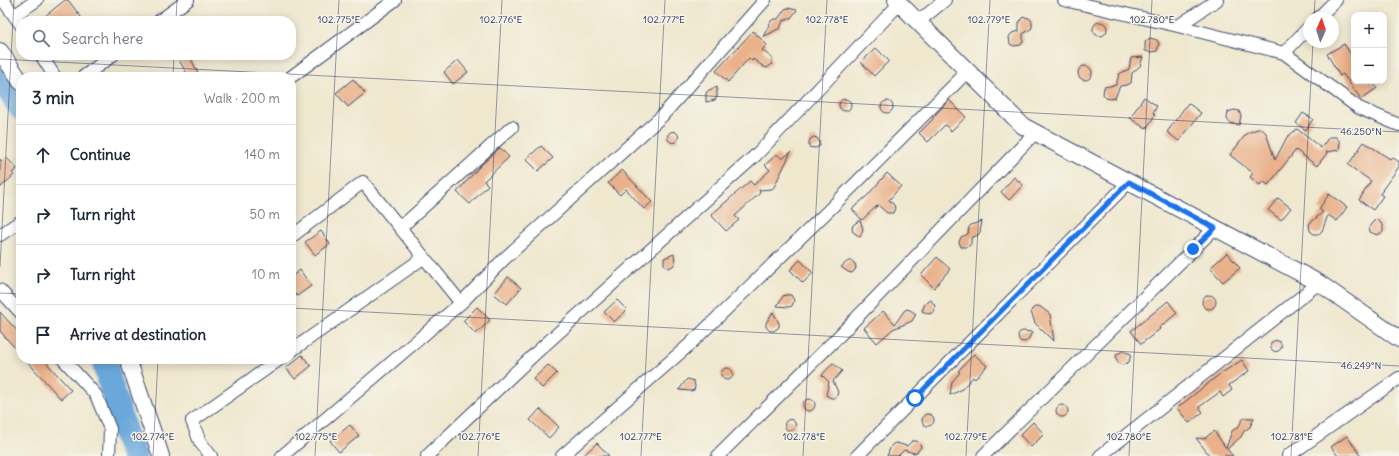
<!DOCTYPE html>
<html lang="en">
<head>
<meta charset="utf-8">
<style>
	body { margin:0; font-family:Delius,sans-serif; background:#f6f6f7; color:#1f2937 }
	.controls { position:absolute; right:12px; top:12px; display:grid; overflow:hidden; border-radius:8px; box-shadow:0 2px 10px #0003 }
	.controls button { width:36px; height:36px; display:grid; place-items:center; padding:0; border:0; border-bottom:1px solid #e0e1e3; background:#fff; color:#1f2937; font:20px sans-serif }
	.compass { position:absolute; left:1303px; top:12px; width:36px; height:36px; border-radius:50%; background:#fff; box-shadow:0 2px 10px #0003; rotate:3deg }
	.stop { position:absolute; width:12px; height:12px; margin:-9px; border:3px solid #1a73e8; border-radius:50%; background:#fff }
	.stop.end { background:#1a73e8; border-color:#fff; box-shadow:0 1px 4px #0008 }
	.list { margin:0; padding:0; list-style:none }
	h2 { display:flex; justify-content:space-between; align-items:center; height:52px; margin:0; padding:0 16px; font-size:17px }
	h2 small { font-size:13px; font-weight:400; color:#747a83 }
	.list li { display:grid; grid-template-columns:26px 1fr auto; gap:12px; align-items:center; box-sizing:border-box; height:60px; padding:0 16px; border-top:1px solid #e0e1e3 }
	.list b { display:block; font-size:15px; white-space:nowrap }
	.list em { font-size:13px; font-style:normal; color:#747a83 }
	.icon { flex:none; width:22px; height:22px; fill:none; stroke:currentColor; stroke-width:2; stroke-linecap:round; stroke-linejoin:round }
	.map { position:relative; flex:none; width:1399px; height:456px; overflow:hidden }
	.search { position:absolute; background:#fff; box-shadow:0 2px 10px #0003; left:16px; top:16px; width:280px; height:44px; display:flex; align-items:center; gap:10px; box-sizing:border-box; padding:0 14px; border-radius:16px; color:#747a83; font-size:15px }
	.panel { position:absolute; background:#fff; box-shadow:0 2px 10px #0003; left:16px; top:72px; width:280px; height:292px; border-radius:16px }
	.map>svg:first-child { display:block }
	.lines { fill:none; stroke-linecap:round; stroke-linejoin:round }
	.river { stroke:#6ba8dc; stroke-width:25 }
	.building { fill:#eab18a }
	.street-casing { stroke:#3b4b6f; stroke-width:14 }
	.secondary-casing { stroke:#3b4b6f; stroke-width:18 }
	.street { stroke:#fff; stroke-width:12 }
	.secondary { stroke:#fff; stroke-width:16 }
	.route { stroke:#1a73e8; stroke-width:5 }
	.ticks { fill:none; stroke:#1b2f5e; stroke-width:1; stroke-opacity:0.45 }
	.ticks-label { font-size:10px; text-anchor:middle; fill:#1b2f5e; stroke:#f7f3e8; stroke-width:3; stroke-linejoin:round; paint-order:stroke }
</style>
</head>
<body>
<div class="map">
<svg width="1399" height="456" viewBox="0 0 1399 456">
	<rect width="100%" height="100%" fill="#f7f3e8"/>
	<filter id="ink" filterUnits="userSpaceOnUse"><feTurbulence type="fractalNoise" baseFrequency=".025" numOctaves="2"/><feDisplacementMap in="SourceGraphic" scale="8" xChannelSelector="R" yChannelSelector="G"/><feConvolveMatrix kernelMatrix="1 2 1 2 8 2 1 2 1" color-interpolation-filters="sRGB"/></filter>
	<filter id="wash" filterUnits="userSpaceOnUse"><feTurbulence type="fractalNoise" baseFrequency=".012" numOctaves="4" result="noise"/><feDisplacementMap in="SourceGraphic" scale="16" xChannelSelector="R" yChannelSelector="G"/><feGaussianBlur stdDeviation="0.9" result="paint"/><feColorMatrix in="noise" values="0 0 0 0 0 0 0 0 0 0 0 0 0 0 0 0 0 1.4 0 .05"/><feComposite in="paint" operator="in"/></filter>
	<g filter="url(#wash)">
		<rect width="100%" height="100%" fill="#efe8cf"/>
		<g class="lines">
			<path class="river" d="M 0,77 L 21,108
				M 103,359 L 127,439 L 134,456"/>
		</g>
		<g id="blocks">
			<path class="building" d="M 65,0 L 68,0 L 84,21 L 39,21 Z
				M 788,8 L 797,10 L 791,18 L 783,21 L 780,28 L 763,37 L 771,21 L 774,19 L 778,19 L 785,9 Z
				M 1024,17 L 1029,18 L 1032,21 L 1032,28 L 1023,34 L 1023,41 L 1021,45 L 1014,46 L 1010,44 L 1009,37 L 1012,33 L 1019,31 L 1019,22 Z
				M1093 29a7 7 0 1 1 14 0a7 7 0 1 1-14 0Z
				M 753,31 L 767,45 L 762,50 L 772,58 L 772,64 L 767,68 L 764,67 L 753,59 L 752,61 L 749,58 L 728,82 L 716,71 Z
				M 1150,38 L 1157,40 L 1159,44 L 1157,51 L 1152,52 L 1145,51 L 1145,42 Z
				M 1344,44 L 1354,59 L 1354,81 L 1372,81 L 1377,88 L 1361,99 L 1343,74 L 1340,76 L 1327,54 Z
				M 876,48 L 889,61 L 874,76 L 861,62 Z
				M 176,55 L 189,55 L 200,77 L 189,77 Z
				M 1143,57 L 1140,66 L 1132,73 L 1131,83 L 1127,85 L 1120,86 L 1115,98 L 1110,99 L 1106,98 L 1103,94 L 1104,87 L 1116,85 L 1119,74 L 1129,69 L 1131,58 Z
				M 458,60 L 468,72 L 453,84 L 444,72 Z
				M1078 73a7 7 0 1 1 14 0a7 7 0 1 1-14 0Z
				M 353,79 L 365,93 L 348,107 L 336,93 Z
				M 717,87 L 717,97 L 715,100 L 706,102 L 706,93 L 709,90 Z
				M 1144,97 L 1157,106 L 1153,113 L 1155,115 L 1146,129 L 1130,118 Z
				M839 105a6 6 0 1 1 12 0a6 6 0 1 1-12 0Z
				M 949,100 L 966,117 L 951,131 L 945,125 L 928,142 L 919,133 L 933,119 L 933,117 Z
				M881 107a6 6 0 1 1 12 0a6 6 0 1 1-12 0Z
				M 1188,103 L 1201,113 L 1179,141 L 1167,132 Z
				M 1234,110 L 1239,111 L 1241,116 L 1239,125 L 1230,123 L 1227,119 L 1228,112 Z
				M 1303,113 L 1313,119 L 1306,130 L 1296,123 Z
				M 1258,129 L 1262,129 L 1266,133 L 1275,160 L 1287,137 L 1297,129 L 1321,148 L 1329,137 L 1336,137 L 1340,142 L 1339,150 L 1326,152 L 1327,153 L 1317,166 L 1296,150 L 1268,185 L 1263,181 L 1260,185 L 1250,177 L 1253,173 L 1230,155 L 1247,133 Z
				M667.5 137a5.5 5.5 0 1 1 11 0a5.5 5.5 0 1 1-11 0Z
				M 814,137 L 817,138 L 819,141 L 820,146 L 815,148 L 809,147 L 809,142 L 810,139 Z
				M 1364,142 L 1390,159 L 1392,157 L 1399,162 L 1399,167 L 1382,190 L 1383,190 L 1380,194 L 1383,196 L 1373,210 L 1359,200 L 1371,181 L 1348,165 Z
				M 541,146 L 553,158 L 538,171 L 526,159 Z
				M 500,148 L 509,157 L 484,181 L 488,185 L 470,204 L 457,192 L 480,166 Z
				M 791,152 L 774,187 L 772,189 L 759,190 L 760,193 L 735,216 L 739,220 L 726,231 L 711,215 L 750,181 L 754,185 L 770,170 L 765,165 L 777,154 L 782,159 Z
				M 6,157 L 17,169 L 12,173 L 14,175 L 0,188 L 0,159 L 2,161 Z
				M 622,170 L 652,202 L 644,209 L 626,189 L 620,195 L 608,183 Z
				M 887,173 L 901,186 L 889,200 L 894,205 L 895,208 L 893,213 L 887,213 L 878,205 L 862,220 L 852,209 L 867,196 Z
				M 1014,177 L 1023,185 L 1009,200 L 1001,192 Z
				M 1329,194 L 1347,207 L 1337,221 L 1328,215 L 1322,231 L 1319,234 L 1314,234 L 1310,231 L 1309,224 L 1323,212 L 1319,209 Z
				M 1278,198 L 1291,208 L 1281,220 L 1268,210 Z
				M 1376,219 L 1381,223 L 1383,227 L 1383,232 L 1377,235 L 1370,232 L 1369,228 L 1371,224 Z
				M 860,220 L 863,229 L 860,237 L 853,232 L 852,229 L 853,225 Z
				M 982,221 L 980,232 L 978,235 L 971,238 L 971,244 L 969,246 L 966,247 L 961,247 L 959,242 L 961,237 L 968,234 L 969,227 L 971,225 Z
				M 321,231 L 330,244 L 315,255 L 305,242 Z
				M 1227,253 L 1240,268 L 1223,282 L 1210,268 Z
				M 674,254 L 675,263 L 673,266 L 668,268 L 664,264 L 664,258 Z
				M 937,257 L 950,269 L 934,288 L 921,275 Z
				M 800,260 L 813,273 L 803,283 L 790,270 Z
				M 848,261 L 852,261 L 855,264 L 856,267 L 855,270 L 852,273 L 848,272 L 841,267 Z
				M 300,270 L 311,286 L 297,296 L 291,289 L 291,277 Z
				M 508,277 L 521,288 L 507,304 L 494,294 Z
				M 786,295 L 791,295 L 794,300 L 792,306 L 789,307 L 777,306 L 783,296 Z
				M1202 302a7 7 0 1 1 14 0a7 7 0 1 1-14 0Z
				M 617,300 L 627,310 L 614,322 L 604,312 Z
				M 931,300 L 935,306 L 934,312 L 929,314 L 922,311 L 925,304 Z
				M 1168,301 L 1177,313 L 1159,328 L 1160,329 L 1141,344 L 1131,331 Z
				M 1039,306 L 1050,314 L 1054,342 L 1035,323 L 1031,312 L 1032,309 L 1035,307 Z
				M 477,307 L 490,320 L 476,334 L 463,321 Z
				M 907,309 L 910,310 L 916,314 L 912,321 L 893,329 L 877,343 L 864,328 L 883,311 L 895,324 L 904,311 Z
				M 0,312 L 21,335 L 21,355 L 0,331 Z
				M 773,312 L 779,323 L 779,327 L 774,331 L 770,331 L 766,327 L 766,323 Z
				M 1023,331 L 1032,332 L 1028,340 L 1025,342 L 1019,341 L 1018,335 L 1020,332 Z
				M1270.5 346a5.5 5.5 0 1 1 11 0a5.5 5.5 0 1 1-11 0Z
				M 1123,351 L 1131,354 L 1129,362 L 1123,365 L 1119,364 L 1116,358 L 1117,354 Z
				M 974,354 L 987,366 L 975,379 L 973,377 L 961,390 L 950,395 L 952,382 L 960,372 L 958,371 Z
				M 302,355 L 311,366 L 295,379 L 286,368 Z
				M 25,359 L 43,359 L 71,390 L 61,399 Z
				M 1242,360 L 1249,371 L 1229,385 L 1232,390 L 1223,397 L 1220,392 L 1199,407 L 1203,412 L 1189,423 L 1177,408 L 1220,374 Z
				M 833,363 L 842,371 L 833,381 L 838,392 L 837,395 L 835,398 L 831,398 L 826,395 L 829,382 L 822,375 Z
				M 548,365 L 557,373 L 542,388 L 533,379 Z
				M721 374a6 6 0 1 1 12 0a6 6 0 1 1-12 0Z
				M 688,379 L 694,381 L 695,387 L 694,390 L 691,391 L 679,390 L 686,380 Z
				M803 405a6 6 0 1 1 12 0a6 6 0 1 1-12 0Z
				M1056 411a6 6 0 1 1 12 0a6 6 0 1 1-12 0Z
				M 540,409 L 559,427 L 549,438 L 530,420 Z
				M922 420a6 6 0 1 1 12 0a6 6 0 1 1-12 0Z
				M 1244,418 L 1254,418 L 1250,427 L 1244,431 L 1241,437 L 1227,449 L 1233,456 L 1210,456 L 1196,438 L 1204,439 L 1214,431 L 1226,448 L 1232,431 L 1239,426 L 1242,420 Z
				M784.5 425a5.5 5.5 0 1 1 11 0a5.5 5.5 0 1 1-11 0Z
				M 1033,422 L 1044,434 L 1031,447 L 1020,435 Z
				M 350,425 L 359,436 L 339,452 L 330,441 Z
				M 1347,436 L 1361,456 L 1338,456 L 1331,447 Z
				M 912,441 L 917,441 L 920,444 L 921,447 L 917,452 L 914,453 L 904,450 L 898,456 L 887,456 L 891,446 L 893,444 L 896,443 L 907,446 Z
				M 597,443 L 609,456 L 583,456 Z"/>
		</g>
	</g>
	<g filter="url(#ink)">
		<use href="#blocks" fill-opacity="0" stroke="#3b4b6f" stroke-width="1"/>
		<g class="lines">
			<g class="street-casing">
				<path id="street" d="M 3,0 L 21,25
					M 1064,0 L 1178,26 L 1284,53 L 1359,108 L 1399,125
					M 15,15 L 37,0
					M 1318,18 L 1336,0
					M 159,21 L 188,0
					M 918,22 L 945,0
					M 1178,26 L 1217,0
					M 1284,53 L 1309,27
					M 41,55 L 55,77
					M 83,77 L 113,55
					M 291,77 L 395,0
					M 400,228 L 512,127
					M 0,235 L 21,221
					M 291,237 L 363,182 L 461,303
					M 0,290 L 21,313
					M 291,351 L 423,258
					M 63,359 L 96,395 L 110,429 L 109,456
					M 211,456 L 200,442 L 192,421 L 280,359
					M 282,456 L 461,303 L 504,259 L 662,116 L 765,0
					M 427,456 L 538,351 L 756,155 L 900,3
					M 562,456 L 689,345 L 828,211 L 968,71
					M 718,456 L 837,338 L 1035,133
					M 857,456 L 1129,182
					M 983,456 L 1215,228
					M 1100,456 L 1319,283
					M 1288,456 L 1399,378"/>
			</g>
			<g class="secondary-casing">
				<path id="secondary" d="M 896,0 L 1023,126 L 1319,283 L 1399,339
					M 0,51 L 21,82
					M 128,359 L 161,456"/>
			</g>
			<use href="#street" class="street"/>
			<use href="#secondary" class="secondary"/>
		</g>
	</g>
	<g class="lines" filter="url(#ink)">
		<path class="route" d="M 915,398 L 1129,182 L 1215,228 L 1193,249"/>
	</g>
	<path class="ticks" d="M 1314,18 L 1315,0M 176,21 L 177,0M 0,59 L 1399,132M 173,77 L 174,55M 0,267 L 14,0M 0,293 L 21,294M 291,308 L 1399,366M 153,456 L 158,359M 315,456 L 339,0M 478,456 L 502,0M 641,456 L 665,0M 803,456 L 827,0M 966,456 L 990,0M 1129,456 L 1152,0M 1291,456 L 1313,42"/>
	<g class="ticks-label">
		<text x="1152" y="23">102.780°E</text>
		<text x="339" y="23">102.775°E</text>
		<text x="501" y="23">102.776°E</text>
		<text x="664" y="23">102.777°E</text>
		<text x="827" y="23">102.778°E</text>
		<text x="989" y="23">102.779°E</text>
		<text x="1361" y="135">46.250°N</text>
		<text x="1361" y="369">46.249°N</text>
		<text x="153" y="440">102.774°E</text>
		<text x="316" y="440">102.775°E</text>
		<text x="479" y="440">102.776°E</text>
		<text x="641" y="440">102.777°E</text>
		<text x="804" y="440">102.778°E</text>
		<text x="966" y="440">102.779°E</text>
		<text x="1129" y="440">102.780°E</text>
		<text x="1292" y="440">102.781°E</text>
	</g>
</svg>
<div class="controls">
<button>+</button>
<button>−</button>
</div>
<svg class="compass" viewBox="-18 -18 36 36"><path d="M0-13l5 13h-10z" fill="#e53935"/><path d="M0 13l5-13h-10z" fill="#747a83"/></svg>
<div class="stop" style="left:915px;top:398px"></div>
<div class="stop end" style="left:1193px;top:249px"></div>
<div class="search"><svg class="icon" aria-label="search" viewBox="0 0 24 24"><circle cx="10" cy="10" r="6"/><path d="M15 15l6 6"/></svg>Search here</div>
<section class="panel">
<h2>3 min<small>Walk · 200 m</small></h2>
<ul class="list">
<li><svg class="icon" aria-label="ahead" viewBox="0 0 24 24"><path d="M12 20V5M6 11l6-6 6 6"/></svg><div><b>Continue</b></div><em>140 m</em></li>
<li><svg class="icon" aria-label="right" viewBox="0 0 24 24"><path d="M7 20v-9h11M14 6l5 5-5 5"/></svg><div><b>Turn right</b></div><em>50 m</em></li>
<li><svg class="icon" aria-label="right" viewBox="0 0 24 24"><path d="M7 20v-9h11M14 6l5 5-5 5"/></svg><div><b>Turn right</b></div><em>10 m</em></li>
<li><svg class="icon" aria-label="arrive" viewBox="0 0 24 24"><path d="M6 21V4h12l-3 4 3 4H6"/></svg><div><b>Arrive at destination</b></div></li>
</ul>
</section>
</div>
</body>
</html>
